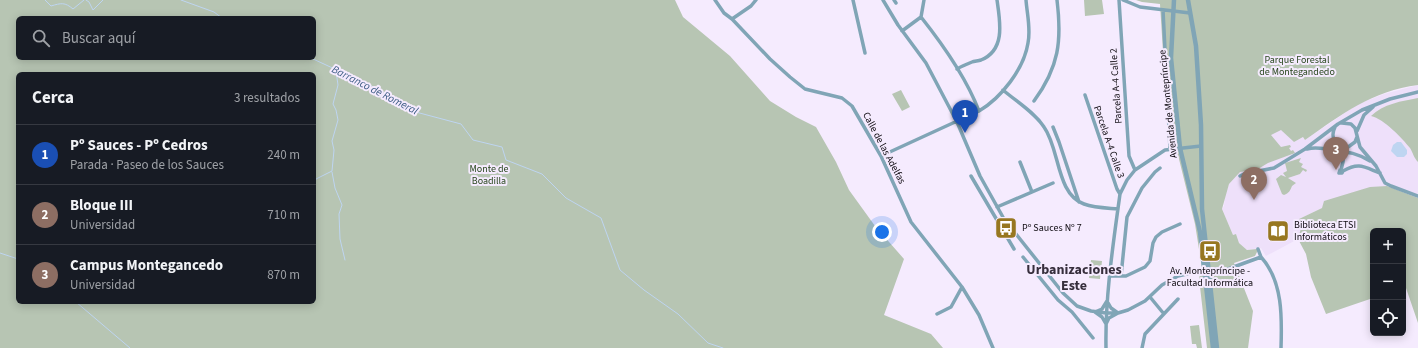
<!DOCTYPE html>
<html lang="es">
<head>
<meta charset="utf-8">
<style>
	body { margin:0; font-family:"Source Sans 3",sans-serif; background:#242831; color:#f1f3f6 }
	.controls { position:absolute; right:12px; bottom:12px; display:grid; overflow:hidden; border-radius:6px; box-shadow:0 2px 10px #0003 }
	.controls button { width:36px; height:36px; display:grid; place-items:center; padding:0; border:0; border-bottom:1px solid #363941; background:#171b24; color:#f1f3f6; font:20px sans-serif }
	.you { position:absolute; left:882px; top:232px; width:14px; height:14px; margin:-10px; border:3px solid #fff; border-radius:50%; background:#1a73e8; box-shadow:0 0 0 6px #1a73e833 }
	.badge { display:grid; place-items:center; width:26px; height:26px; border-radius:50%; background:#db2777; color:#fff; font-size:13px; font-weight:700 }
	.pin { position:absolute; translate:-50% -33px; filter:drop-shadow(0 1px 2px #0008) }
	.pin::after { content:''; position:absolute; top:21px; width:14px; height:12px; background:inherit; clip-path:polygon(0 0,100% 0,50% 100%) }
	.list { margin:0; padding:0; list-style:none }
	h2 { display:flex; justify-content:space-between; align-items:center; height:52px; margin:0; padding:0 16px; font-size:17px }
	h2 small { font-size:13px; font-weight:400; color:#9ea1a6 }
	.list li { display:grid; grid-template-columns:26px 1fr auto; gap:12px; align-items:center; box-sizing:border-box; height:60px; padding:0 16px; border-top:1px solid #363941 }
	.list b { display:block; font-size:15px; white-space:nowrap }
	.list p { margin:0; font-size:13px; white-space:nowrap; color:#9ea1a6 }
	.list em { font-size:13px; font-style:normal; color:#9ea1a6 }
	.icon { flex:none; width:22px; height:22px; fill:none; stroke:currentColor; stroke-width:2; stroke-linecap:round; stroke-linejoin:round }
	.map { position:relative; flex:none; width:1418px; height:348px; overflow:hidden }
	.search { position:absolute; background:#171b24; box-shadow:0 2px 10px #0003; left:16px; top:16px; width:300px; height:44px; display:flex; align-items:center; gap:10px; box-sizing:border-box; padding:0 14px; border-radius:6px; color:#9ea1a6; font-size:15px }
	.panel { position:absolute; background:#171b24; box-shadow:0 2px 10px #0003; left:16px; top:72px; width:300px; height:232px; border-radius:6px }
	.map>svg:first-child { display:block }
	.built { fill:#eee0fa }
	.green { fill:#b7c5b3; fill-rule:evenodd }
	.water { fill:#bed5f1 }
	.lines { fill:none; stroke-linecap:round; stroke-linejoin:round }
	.stream { stroke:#bed5f1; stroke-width:1 }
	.minor { stroke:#80a5b6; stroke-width:3.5 }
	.tertiary { stroke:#80a5b6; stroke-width:4.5 }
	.labels { text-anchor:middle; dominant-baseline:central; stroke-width:4; stroke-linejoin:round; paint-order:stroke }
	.park-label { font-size:10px; fill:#27461c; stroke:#f5ebfe }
	.street-label { font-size:10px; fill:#0f0b11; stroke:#f5ebfe }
	.poi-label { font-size:10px; fill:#0f0b11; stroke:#f5ebfe; text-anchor:start }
	.water-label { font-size:11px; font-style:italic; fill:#385981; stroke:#f5ebfe }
	.district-label { font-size:14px; font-weight:bold; fill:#362e3c; stroke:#f5ebfe }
</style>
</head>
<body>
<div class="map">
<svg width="1418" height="348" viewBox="0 0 1418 348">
	<rect width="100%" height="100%" fill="#f5ebfe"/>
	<path class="built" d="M 1418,85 L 1418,198 L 1386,186 L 1322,208 L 1299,219 L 1305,226 L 1301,228 L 1298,239 L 1266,256 L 1261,248 L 1247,250 L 1239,243 L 1236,234 L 1233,235 L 1222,209 L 1224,206 L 1225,196 L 1229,184 L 1270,135 L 1281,129 L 1294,142 L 1303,137 L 1305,140 L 1358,104 L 1384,94 Z"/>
	<path class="green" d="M 0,0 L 675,0 L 683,17 L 730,56 L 770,101 L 796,117 L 816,127 L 836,162 L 849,190 L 875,226 L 904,259 L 884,315 L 931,334 L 943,348 L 0,348 ZM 18,18 L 314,18 L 314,58 L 18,58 ZM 18,74 L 314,74 L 314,302 L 18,302 Z
		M 1084,0 L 1102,0 L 1104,14 L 1085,16 Z
		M 1136,0 L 1418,0 L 1418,85 C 1372,91 1342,114 1305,140 L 1303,137 L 1294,142 L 1281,130 L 1271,135 L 1281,147 L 1290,145 L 1291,147 L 1289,148 L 1291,151 L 1293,150 L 1295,153 L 1268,163 L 1258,169 L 1240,172 L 1229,184 L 1222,209 L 1233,235 L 1236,234 L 1239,243 L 1247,250 L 1257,249 L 1257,252 L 1255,256 L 1234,263 L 1253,311 L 1248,348 L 1207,348 L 1199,278 L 1202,268 L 1195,224 L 1178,155 L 1169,148 L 1160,4 L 1142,2 Z
		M 901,90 L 910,107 L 902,111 L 892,94 Z
		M 1418,98 L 1418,162 C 1414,158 1413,153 1410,148 C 1402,138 1384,119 1371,116 C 1383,104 1402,101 1418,98 Z
		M 1301,158 L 1299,162 L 1303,164 L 1301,167 L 1307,170 L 1306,172 L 1303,170 L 1300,174 L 1288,178 L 1296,183 L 1292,186 C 1290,191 1289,193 1284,195 L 1282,194 L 1276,179 L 1281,175 L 1286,177 L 1283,173 L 1287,171 L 1285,163 Z
		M 1387,186 L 1418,198 L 1418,323 L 1406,288 L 1403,288 L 1403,231 L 1373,231 L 1373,298 L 1326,314 L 1311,277 L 1306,254 L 1298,239 L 1301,228 L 1305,226 L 1304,223 L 1301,224 L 1299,219 L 1322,208 L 1324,201 L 1370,187 Z
		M 1091,260 L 1102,261 L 1100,279 L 1089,278 Z
		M 1199,325 L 1202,348 L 1197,348 L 1196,344 L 1192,344 L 1190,326 Z"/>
	<path class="water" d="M 1397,142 L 1401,142 L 1407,150 L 1407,154 L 1404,157 L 1397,157 L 1391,151 L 1393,145 Z"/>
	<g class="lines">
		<path class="stream" d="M 45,0 L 51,6 C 61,3 65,2 73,9 L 84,0
			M 86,0 L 89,2 L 93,10 L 103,0
			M 181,0 L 214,12 L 222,18
			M 311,58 L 382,91 L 412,111 L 461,124 L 473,140 L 502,147 L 506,160 L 542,174 L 566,198 L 601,218 L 620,270 L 644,290 L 678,314 L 708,343 L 723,348
			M 332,172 L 335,188 L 342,205 L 339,214 L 340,239 L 345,260
			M 314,184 L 316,179 L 332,171 L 334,150 L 332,141 L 338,120 L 336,110 L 333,104 L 338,85 L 336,71
			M 0,253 L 18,259
			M 76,302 L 130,348"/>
		<path class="minor" d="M 715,0 L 724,13 L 732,19 L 770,59 L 790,77 L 805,89 L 842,98 L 852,106 L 881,156 L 911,222 L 962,287 L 979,315 L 993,348
			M 853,0 L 865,53
			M 883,0 L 898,25 L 926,63 L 957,122 L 980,176 L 1004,219 L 1063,293 L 1077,306 L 1091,311 L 1106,313 L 1118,313 L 1128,310 L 1145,301 L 1162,285 L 1178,276 L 1204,270 L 1228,269 L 1261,257 L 1258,249
			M 894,0 L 896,3
			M 1119,0 L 1129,156 L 1135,170
			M 1123,0 L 1140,7 L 1190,13
			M 1163,10 L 1170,149
			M 921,17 L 924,0
			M 732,19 L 751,6 L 756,0
			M 902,31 L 921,17 C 944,46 966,77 979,111
			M 957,69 C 962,66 967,64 972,62 C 974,61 978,61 981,60 C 1006,50 1000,21 997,0
			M 1003,90 C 1017,102 1034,112 1044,127 C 1060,149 1056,194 1084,204 C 1095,208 1107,208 1118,209
			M 1085,95 L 1117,189 L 1120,194
			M 1034,101 C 1059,67 1062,41 1057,0
			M 1342,123 L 1351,124 L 1355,128 L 1360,147 L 1376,166 L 1385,183 L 1391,186 L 1418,196
			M 1053,127 L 1059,142 L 1079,202
			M 1335,127 C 1330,137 1335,145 1344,150
			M 1357,131 L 1364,115 L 1373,107
			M 1307,149 C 1317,146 1323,149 1333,150 C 1348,152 1357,153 1370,161
			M 1344,150 L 1355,142 L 1357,137
			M 881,156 L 979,111 C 1001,98 1024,69 1028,43 C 1031,29 1027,14 1026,0
			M 1020,162 L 1032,192
			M 1341,170 L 1343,162 L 1344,150
			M 1343,171 L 1340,170 L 1339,173 L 1342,173 L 1343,171 C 1359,162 1364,167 1380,173
			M 971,176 L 1014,249
			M 1240,176 L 1244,174 L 1274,168 L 1305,149 L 1338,124 L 1362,110 L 1390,99 L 1418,92
			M 997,207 L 1053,183
			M 1023,257 L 1058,300 L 1072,312 L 1093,338
			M 1261,257 C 1283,281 1282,318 1281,348
			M 1110,276 L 1126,276 L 1145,267 L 1150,261 L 1153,243 L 1156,237 L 1162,232 L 1180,224
			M 1121,276 L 1127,217 L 1142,188 L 1155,172 L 1160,168
			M 1150,297 L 1164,314
			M 1107,301 L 1111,308 L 1118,313 L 1109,318 L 1106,324 L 1102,317 L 1095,312 L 1102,309 Z
			M 937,314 L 951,307 L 962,287
			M 1106,348 C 1105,297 1113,245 1120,194 L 1127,180 L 1135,170 L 1165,150 L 1201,146
			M 1142,348 L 1145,334 L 1178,299"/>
		<path class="tertiary" d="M 1174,0 L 1171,58 L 1180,148 L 1200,232 L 1213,348
			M 1188,0 L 1196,46 L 1201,125 L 1202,209 L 1217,348"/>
	</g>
	<defs>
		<g id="bus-square" transform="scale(1.15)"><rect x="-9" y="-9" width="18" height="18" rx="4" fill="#977720" stroke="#f5ebfe"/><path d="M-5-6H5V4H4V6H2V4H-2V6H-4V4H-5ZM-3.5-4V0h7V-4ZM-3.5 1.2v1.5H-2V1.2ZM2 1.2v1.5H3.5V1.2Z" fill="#fff"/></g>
		<g id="library-square" transform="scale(1.15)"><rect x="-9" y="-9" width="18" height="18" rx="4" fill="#977720" stroke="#f5ebfe"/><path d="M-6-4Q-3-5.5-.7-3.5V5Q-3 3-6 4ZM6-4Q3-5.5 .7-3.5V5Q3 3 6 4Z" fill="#fff"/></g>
	</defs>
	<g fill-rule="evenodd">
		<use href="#bus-square" x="1006" y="228"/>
		<use href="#library-square" x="1278" y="231"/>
		<use href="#bus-square" x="1210" y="251"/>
	</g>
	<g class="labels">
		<g class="park-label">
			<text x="1297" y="60">Parque Forestal<tspan x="1297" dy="12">de Montegandedo</tspan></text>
			<text x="489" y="169">Monte de<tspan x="489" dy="12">Boadilla</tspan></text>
		</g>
		<g class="street-label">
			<text transform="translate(1116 86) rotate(-94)">Parcela A-4 Calle 2</text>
			<text transform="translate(1168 104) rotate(-96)">Avenida de Montepríncipe</text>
			<text transform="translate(1109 142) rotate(71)">Parcela A-4 Calle 3</text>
			<text transform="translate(884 148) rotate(62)">Calle de las Adelfas</text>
		</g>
		<g class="poi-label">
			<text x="1294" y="225">Biblioteca ETSI<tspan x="1294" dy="12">Informáticos</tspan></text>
			<text x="1022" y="228">Pº Sauces Nº 7</text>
			<text x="1210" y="271" text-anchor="middle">Av. Montepríncipe -<tspan x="1210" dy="12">Facultad Informática</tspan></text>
		</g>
		<g class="water-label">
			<text transform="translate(375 90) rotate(27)">Barranco de Romeral</text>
		</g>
		<g class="district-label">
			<text x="1074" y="270">Urbanizaciones<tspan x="1074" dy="16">Este</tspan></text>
		</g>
	</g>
</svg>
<div class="controls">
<button>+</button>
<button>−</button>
<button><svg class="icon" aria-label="locate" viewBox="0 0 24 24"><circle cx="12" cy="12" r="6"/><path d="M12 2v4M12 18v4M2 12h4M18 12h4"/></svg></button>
</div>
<div class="you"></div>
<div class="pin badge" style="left:965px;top:133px;background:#1a4fb4">1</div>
<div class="pin badge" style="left:1254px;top:200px;background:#8d6e63">2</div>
<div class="pin badge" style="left:1336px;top:170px;background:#8d6e63">3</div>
<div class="search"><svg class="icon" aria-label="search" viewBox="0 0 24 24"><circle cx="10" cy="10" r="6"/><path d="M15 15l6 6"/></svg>Buscar aquí</div>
<section class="panel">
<h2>Cerca<small>3 resultados</small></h2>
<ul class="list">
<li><span class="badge" style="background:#1a4fb4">1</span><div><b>Pº Sauces - Pº Cedros</b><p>Parada · Paseo de los Sauces</p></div><em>240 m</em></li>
<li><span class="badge" style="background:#8d6e63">2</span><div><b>Bloque III</b><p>Universidad</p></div><em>710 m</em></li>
<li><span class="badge" style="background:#8d6e63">3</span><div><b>Campus Montegancedo</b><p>Universidad</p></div><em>870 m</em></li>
</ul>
</section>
</div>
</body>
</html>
